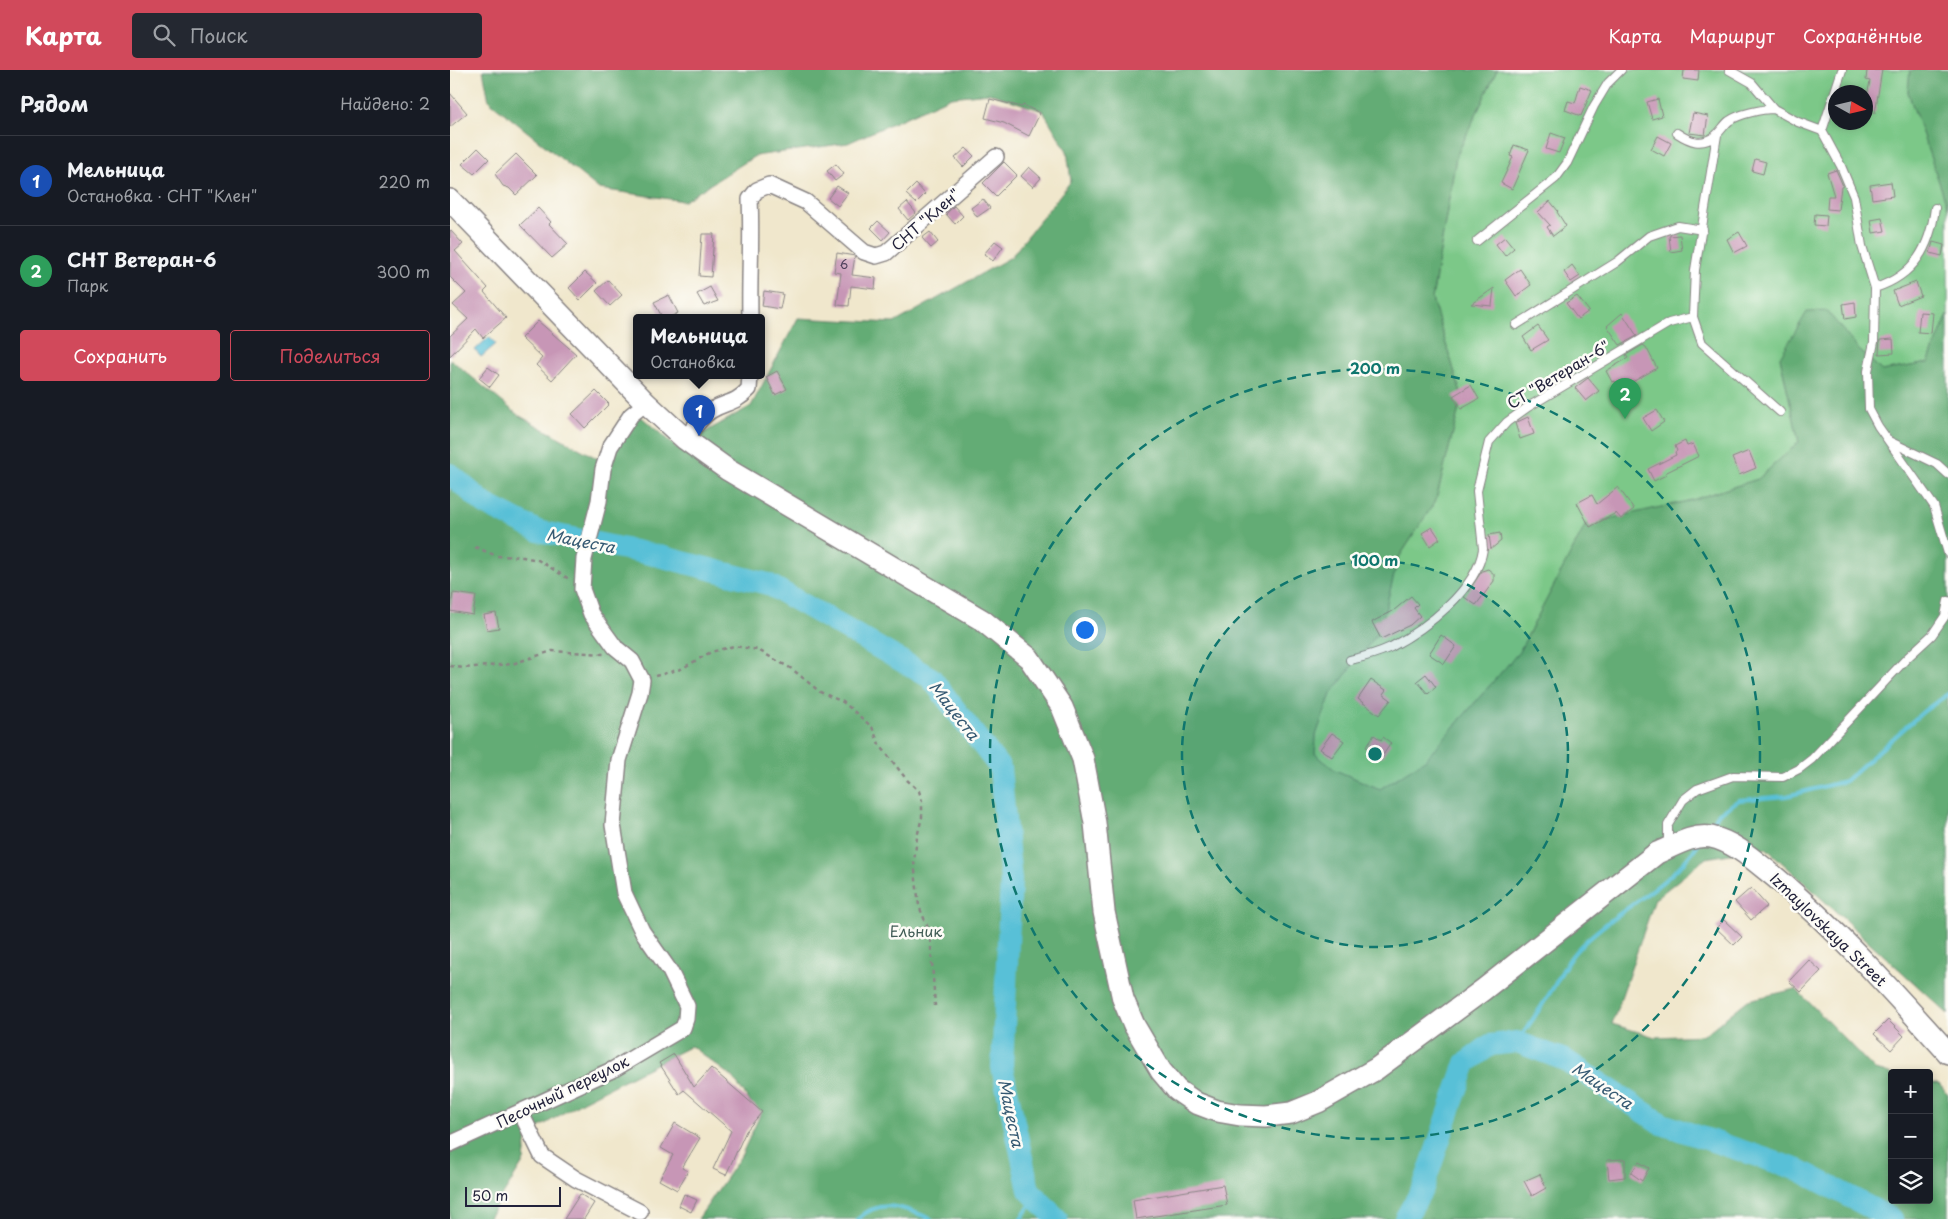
<!DOCTYPE html>
<html lang="ru">
<head>
<meta charset="utf-8">
<style>
	body { margin:0; font-family:"Playpen Sans",sans-serif; background:#242831; color:#f1f3f6 }
	.controls { position:absolute; right:15px; bottom:15px; display:grid; overflow:hidden; border-radius:5px; box-shadow:0 2px 8px #0003 }
	.controls button { width:45px; height:45px; display:grid; place-items:center; padding:0; border:0; border-bottom:1px solid #363941; background:#171b24; color:#f1f3f6; font:25px sans-serif }
	.compass { position:absolute; left:1378px; top:15px; width:45px; height:45px; border-radius:50%; background:#171b24; box-shadow:0 2px 8px #0003; rotate:98deg }
	.scale { position:absolute; left:15px; bottom:12px; width:96px; box-sizing:border-box; padding-left:5px; border:2px solid #22223b; border-top:0; font-size:14px; line-height:18px; white-space:nowrap; color:#22223b; -webkit-text-stroke:4px #fdfcf7; paint-order:stroke }
	.you { position:absolute; left:634px; top:559px; width:18px; height:18px; margin:-12px; border:4px solid #fff; border-radius:50%; background:#1a73e8; box-shadow:0 0 0 8px #1a73e833 }
	.badge { display:grid; place-items:center; width:32px; height:32px; border-radius:50%; background:#d1495b; color:#fff; font-size:16px; font-weight:700 }
	.pin { position:absolute; translate:-50% -41px; filter:drop-shadow(0 1px 2px #0008) }
	.pin::after { content:''; position:absolute; top:26px; width:18px; height:15px; background:inherit; clip-path:polygon(0 0,100% 0,50% 100%) }
	.popup { position:absolute; left:183px; top:244px; width:132px; height:65px; box-sizing:border-box; display:grid; place-content:center; border-radius:5px; background:#171b24; filter:drop-shadow(0 1px 4px #0005); font-size:16px; white-space:nowrap; color:#9ea1a6 }
	.popup b { font-size:19px; color:#f1f3f6 }
	.popup::after { content:''; position:absolute; left:50%; top:100%; margin-left:-10px; border:10px solid transparent; border-top-color:#171b24 }
	.list { margin:0; padding:0; list-style:none }
	h2 { display:flex; justify-content:space-between; align-items:center; height:65px; margin:0; padding:0 20px; font-size:21px }
	h2 small { font-size:16px; font-weight:400; color:#9ea1a6 }
	.list li { display:grid; grid-template-columns:32px 1fr auto; gap:15px; align-items:center; box-sizing:border-box; height:90px; padding:0 20px; border-top:1px solid #363941 }
	.list b { display:block; font-size:19px; white-space:nowrap }
	.list p { margin:0; font-size:16px; white-space:nowrap; color:#9ea1a6 }
	.list em { font-size:16px; font-style:normal; color:#9ea1a6 }
	.actions { display:flex; gap:10px; padding:15px 20px }
	.actions a { flex:1; padding:11px 0; border:1px solid #d1495b; border-radius:5px; text-align:center; font-size:18px; color:#d1495b }
	.actions .main { background:#d1495b; color:#fff }
	.icon { flex:none; width:28px; height:28px; fill:none; stroke:currentColor; stroke-width:2; stroke-linecap:round; stroke-linejoin:round }
	.map { position:relative; flex:none; width:1498px; height:1149px; overflow:hidden }
	header { display:flex; align-items:center; gap:30px; box-sizing:border-box; height:70px; padding:0 25px; background:#d1495b; color:#fff }
	header strong { font-size:24px }
	nav { display:flex; gap:28px; margin-inline-start:auto; font-size:18px }
	.search { width:350px; height:45px; background:#242831; display:flex; align-items:center; gap:12px; box-sizing:border-box; padding:0 18px; border-radius:5px; color:#9ea1a6; font-size:19px }
	main { display:flex }
	aside { flex:1; background:#171b24 }
	.map>svg:first-child { display:block }
	.green { fill:#7bc888; stroke:#4e7562; fill-rule:evenodd }
	.forest { fill:#64ac74; stroke:#436758 }
	.water { fill:#59c0d7; stroke:#3e7189 }
	.lines { fill:none; stroke-linecap:round; stroke-linejoin:round }
	.stream { stroke:#59c0d7; stroke-width:4 }
	.river { stroke:#59c0d7; stroke-width:22 }
	.building { fill:#c796b6 }
	.lane-casing { stroke:#898484; stroke-width:10 }
	.street-casing { stroke:#898484; stroke-width:18 }
	.secondary-casing { stroke:#898484; stroke-width:24 }
	.path { stroke:#898484; stroke-width:2.5; stroke-dasharray:4 4; stroke-linecap:butt }
	.lane { stroke:#fff; stroke-width:8 }
	.street { stroke:#fff; stroke-width:15 }
	.secondary { stroke:#fff; stroke-width:21 }
	.ring { fill:none; stroke:#0f766e; stroke-width:2.5; stroke-dasharray:9 6 }
	.labels { text-anchor:middle; dominant-baseline:central; stroke-width:5; stroke-linejoin:round; paint-order:stroke }
	.number-label { font-size:12px; fill:#4b3f5a }
	.street-label { font-size:15px; fill:#22223b; stroke:#fdfcf7 }
	.park-label { font-size:15px; fill:#415c56; stroke:#fdfcf7 }
	.water-label { font-size:16px; font-style:italic; fill:#355972; stroke:#fdfcf7 }
	.centre { fill:#0f766e; stroke:#fdfcf7; stroke-width:2.5 }
	.ring-label { font-size:15px; text-anchor:middle; font-weight:bold; fill:#0f766e; stroke:#fdfcf7; stroke-width:5; stroke-linejoin:round; paint-order:stroke }
</style>
</head>
<body>
<header>
<strong>Карта</strong>
<div class="search"><svg class="icon" aria-label="search" viewBox="0 0 24 24"><circle cx="10" cy="10" r="6"/><path d="M15 15l6 6"/></svg>Поиск</div>
<nav><a>Карта</a><a>Маршрут</a><a>Сохранённые</a></nav>
</header>
<main>
<aside>
<h2>Рядом<small>Найдено: 2</small></h2>
<ul class="list">
<li><span class="badge" style="background:#1a4fb4">1</span><div><b>Мельница</b><p>Остановка · СНТ &quot;Клен&quot;</p></div><em>220 m</em></li>
<li><span class="badge" style="background:#2e9e5b">2</span><div><b>СНТ Ветеран-6</b><p>Парк</p></div><em>300 m</em></li>
</ul>
<div class="actions"><a class="main">Сохранить</a><a>Поделиться</a></div>
</aside>
<div class="map">
<svg width="1498" height="1149" viewBox="0 0 1498 1149">
	<rect width="100%" height="100%" fill="#fdfcf7"/>
	<filter id="ink" filterUnits="userSpaceOnUse"><feTurbulence type="fractalNoise" baseFrequency=".02" numOctaves="2"/><feDisplacementMap in="SourceGraphic" scale="10" xChannelSelector="R" yChannelSelector="G"/><feConvolveMatrix kernelMatrix="1 2 1 2 8 2 1 2 1" color-interpolation-filters="sRGB"/></filter>
	<filter id="wash" filterUnits="userSpaceOnUse"><feTurbulence type="fractalNoise" baseFrequency=".0096" numOctaves="4" result="noise"/><feDisplacementMap in="SourceGraphic" scale="20" xChannelSelector="R" yChannelSelector="G"/><feGaussianBlur stdDeviation="1.12" result="paint"/><feColorMatrix in="noise" values="0 0 0 0 0 0 0 0 0 0 0 0 0 0 0 0 0 1.4 0 .05"/><feComposite in="paint" operator="in"/></filter>
	<g filter="url(#wash)">
		<rect width="100%" height="100%" fill="#f0e7cc"/>
		<path class="green" d="M 1047,0 L 1460,0 L 1458,22 L 1498,138 L 1498,245 L 1478,293 L 1432,301 L 1409,280 L 1330,287 L 1349,372 L 1308,409 L 1242,430 L 1136,455 L 1069,582 L 975,690 L 930,719 L 885,700 L 865,684 L 866,665 L 881,624 L 930,560 L 948,489 L 986,430 L 1012,326 L 982,229 L 1006,87 ZM 1386,22 L 1416,22 L 1416,52 L 1386,52 Z"/>
		<path class="forest" d="M 33,0 L 1047,0 L 1006,87 L 982,229 L 1012,326 L 986,430 L 948,489 L 930,560 L 881,624 L 866,665 L 865,684 L 885,700 L 930,719 L 975,690 L 1069,582 L 1136,454 L 1242,430 L 1308,409 L 1349,372 L 1330,287 L 1357,242 L 1377,241 L 1409,280 L 1432,301 L 1478,293 L 1498,245 L 1498,944 L 1316,778 L 1256,788 L 1205,829 L 1162,954 L 1205,967 L 1254,965 L 1298,930 L 1346,919 L 1425,1000 L 1442,1004 L 1442,1130 L 1479,1130 L 1479,1012 L 1489,1014 L 1498,1025 L 1498,1149 L 248,1149 L 291,1086 L 310,1045 L 282,1007 L 241,976 L 133,1031 L 77,1065 L 74,1091 L 38,1149 L 0,1149 L 0,289 L 68,345 L 154,392 L 187,343 L 227,378 L 301,336 L 348,248 L 444,253 L 561,187 L 621,111 L 617,81 L 593,41 L 539,23 L 501,27 L 398,73 L 305,86 L 234,131 L 149,119 L 39,31 Z
			M 1460,0 L 1498,0 L 1498,138 L 1458,22 Z"/>
		<path class="water" d="M 39,267 L 46,274 L 31,287 L 25,280 Z"/>
		<g class="lines">
			<path class="stream" d="M 1257,760 L 1269,743 L 1289,730 L 1337,726 L 1395,711 L 1474,641 L 1498,624
				M 1067,972 C 1080,954 1092,936 1103,918 C 1110,906 1116,892 1125,882 C 1161,842 1220,818 1248,774
				M 408,1149 C 431,1127 455,1138 481,1149
				M 571,1149 L 580,1135 L 579,1120"/>
			<path class="river" d="M 0,404 L 35,434 L 88,461 L 209,486 L 318,514 L 481,608 L 550,698 L 561,810 L 552,997 L 579,1120 L 607,1149
				M 955,1149 L 973,1118 L 1016,993 L 1040,975 L 1067,972 L 1115,990 L 1212,1054 L 1349,1100 L 1442,1149"/>
		</g>
		<g id="blocks">
			<path class="building" d="M 1234,0 L 1249,0 L 1248,11 L 1233,9 Z
				M 1417,0 L 1432,0 L 1425,43 L 1416,41 L 1416,31 L 1420,11 L 1416,10 Z
				M 1130,16 L 1142,20 L 1131,46 L 1115,40 L 1118,31 L 1125,33 Z
				M 0,23 L 17,43 L 0,57 Z
				M 540,29 L 572,37 L 573,35 L 590,43 L 579,66 L 554,53 L 535,48 Z
				M 1208,29 L 1212,46 L 1202,49 L 1197,32 Z
				M 1243,43 L 1258,46 L 1255,65 L 1239,63 Z
				M 1101,63 L 1115,68 L 1109,83 L 1096,79 Z
				M 1208,66 L 1221,73 L 1214,86 L 1201,79 Z
				M 1064,75 L 1079,80 L 1062,119 L 1051,113 L 1063,87 L 1060,86 Z
				M 28,78 L 39,89 L 24,104 L 12,94 Z
				M 516,78 L 524,86 L 513,97 L 505,88 Z
				M 66,84 L 87,105 L 66,125 L 59,118 L 53,116 L 45,104 Z
				M 1305,89 L 1316,92 L 1313,104 L 1302,101 Z
				M 554,92 L 567,105 L 546,126 L 533,113 Z
				M 386,94 L 394,104 L 385,111 L 377,101 Z
				M 579,97 L 591,108 L 583,117 L 571,106 Z
				M 1386,100 L 1393,116 L 1391,117 L 1388,140 L 1377,139 L 1378,126 L 1384,126 L 1377,103 Z
				M 1441,112 L 1443,126 L 1422,129 L 1420,115 Z
				M 466,114 L 475,124 L 466,133 L 456,124 Z
				M 387,116 L 398,123 L 388,136 L 378,128 Z
				M 533,129 L 540,138 L 527,147 L 521,138 Z
				M 1100,131 L 1108,141 L 1107,142 L 1116,156 L 1103,166 L 1097,157 L 1100,155 L 1088,142 Z
				M 457,132 L 466,143 L 458,150 L 449,139 Z
				M 504,136 L 513,146 L 505,154 L 496,144 Z
				M 88,138 L 101,152 L 99,154 L 118,174 L 102,188 L 70,155 Z
				M 1365,144 L 1377,145 L 1376,156 L 1364,155 Z
				M 1432,148 L 1435,161 L 1423,163 L 1421,150 Z
				M 428,151 L 440,162 L 433,170 L 421,158 Z
				M 0,160 L 13,174 L 5,181 L 38,218 L 34,222 L 56,248 L 33,268 L 26,259 L 0,286 L 0,266 L 18,249 L 3,235 L 16,223 L 0,207 Z
				M 480,162 L 488,172 L 481,178 L 472,168 Z
				M 1289,162 L 1297,176 L 1284,183 L 1277,169 Z
				M 252,164 L 264,164 L 261,207 L 249,206 Z
				M 1230,165 L 1232,180 L 1221,182 L 1219,166 Z
				M 1055,167 L 1064,178 L 1055,186 L 1046,174 Z
				M 545,171 L 553,177 L 543,191 L 534,184 Z
				M 1483,172 L 1494,175 L 1492,186 L 1480,183 Z
				M 387,183 L 405,186 L 402,205 L 426,208 L 425,219 L 401,216 L 399,236 L 387,235 L 391,203 L 384,202 Z
				M 1122,195 L 1130,206 L 1121,212 L 1114,202 Z
				M 1070,199 L 1081,215 L 1066,226 L 1055,210 Z
				M 135,202 L 147,213 L 130,230 L 119,218 Z
				M 158,210 L 172,225 L 160,236 L 146,221 Z
				M 1466,212 L 1471,226 L 1448,235 L 1443,221 Z
				M 260,217 L 268,231 L 254,236 L 247,224 Z
				M 1044,218 L 1042,236 L 1021,234 Z
				M 314,221 L 333,224 L 330,239 L 312,236 Z
				M 219,225 L 228,243 L 220,247 L 212,247 L 204,232 Z
				M 1127,226 L 1139,241 L 1128,249 L 1116,233 Z
				M 1405,232 L 1406,247 L 1395,249 L 1393,234 Z
				M 1470,242 L 1483,243 L 1481,263 L 1468,262 Z
				M 1172,243 L 1187,266 L 1170,275 L 1157,256 Z
				M 88,251 L 126,284 L 102,310 L 86,295 L 92,288 L 71,268 Z
				M 1088,256 L 1098,270 L 1081,280 L 1073,267 Z
				M 1443,269 L 1444,283 L 1429,284 L 1430,270 Z
				M 1193,275 L 1196,277 L 1207,298 L 1170,319 L 1165,311 L 1162,312 L 1156,301 L 1178,288 L 1176,285 Z
				M 38,297 L 49,305 L 40,317 L 29,308 Z
				M 327,301 L 337,319 L 325,325 L 316,307 Z
				M 1138,308 L 1149,321 L 1136,331 L 1125,318 Z
				M 1021,315 L 1029,329 L 1011,339 L 1003,326 Z
				M 146,321 L 159,334 L 135,358 L 122,344 Z
				M 1207,340 L 1214,352 L 1201,361 L 1193,348 Z
				M 1078,347 L 1084,364 L 1070,369 L 1065,353 Z
				M 1235,371 L 1237,376 L 1243,374 L 1249,386 L 1215,403 L 1216,405 L 1204,411 L 1198,399 L 1226,385 L 1225,382 L 1227,381 L 1225,376 Z
				M 1299,381 L 1306,398 L 1289,405 L 1282,388 Z
				M 1168,417 L 1184,439 L 1171,449 L 1166,443 L 1140,457 L 1127,433 L 1142,425 L 1147,434 Z
				M 982,457 L 990,469 L 980,476 L 972,463 Z
				M 1050,463 L 1051,471 L 1041,479 L 1039,465 Z
				M 1038,499 L 1044,504 L 1044,511 L 1026,535 L 1014,527 L 1032,501 Z
				M 3,523 L 26,526 L 23,545 L 0,541 Z
				M 961,526 L 968,534 L 964,538 L 970,546 L 960,555 L 931,569 L 922,552 L 943,541 Z
				M 46,543 L 49,558 L 37,560 L 34,545 Z
				M 991,565 L 1006,576 L 994,594 L 979,584 Z
				M 976,604 L 986,617 L 978,624 L 967,611 Z
				M 921,610 L 936,620 L 933,624 L 941,630 L 929,645 L 908,629 Z
				M 882,663 L 894,671 L 882,687 L 870,679 Z
				M 924,665 L 931,670 L 933,667 L 941,673 L 931,688 L 916,677 Z
				M 1301,818 L 1317,836 L 1301,850 L 1285,832 Z
				M 1274,850 L 1292,867 L 1284,875 L 1266,858 Z
				M 1359,890 L 1371,901 L 1351,922 L 1339,911 Z
				M 1438,950 L 1454,966 L 1441,980 L 1424,964 Z
				M 224,984 L 244,1017 L 261,998 L 312,1042 L 296,1061 L 276,1105 L 263,1099 L 281,1061 L 234,1020 L 229,1024 L 209,993 Z
				M 225,1053 L 250,1068 L 232,1098 L 238,1101 L 227,1120 L 209,1110 L 223,1085 L 211,1078 Z
				M 1175,1089 L 1175,1107 L 1159,1109 L 1157,1090 Z
				M 1189,1092 L 1199,1098 L 1192,1111 L 1181,1103 Z
				M 1090,1104 L 1096,1118 L 1082,1126 L 1074,1111 Z
				M 773,1115 L 777,1135 L 686,1149 L 683,1130 Z
				M 130,1124 L 144,1133 L 134,1149 L 114,1149 Z
				M 234,1124 L 247,1130 L 241,1142 L 229,1136 Z"/>
		</g>
	</g>
	<g filter="url(#ink)">
		<use href="#blocks" fill-opacity="0" stroke="#898484" stroke-width="1"/>
		<g class="lines">
			<g class="lane-casing">
				<path id="lane" d="M 1279,0 L 1302,13 L 1324,39 L 1348,52 L 1372,61
					M 1392,0 L 1372,61 L 1391,96 L 1404,127 L 1412,176 L 1425,218 L 1424,272 L 1418,301 L 1419,339 L 1428,356 L 1484,436 L 1498,483
					M 1227,63 C 1239,71 1252,77 1266,65 C 1271,61 1274,55 1279,51 C 1289,44 1312,39 1324,39
					M 1267,65 L 1245,200 L 1243,247 L 1252,273 L 1330,342
					M 1027,171 L 1106,108 L 1117,93 L 1144,36 L 1158,13 L 1171,0
					M 1425,218 C 1465,205 1480,177 1485,138
					M 1066,255 L 1167,192 L 1199,166 L 1228,156 L 1253,160
					M 1439,371 L 1487,394 L 1498,404
					M 900,590 C 914,587 928,583 941,577 C 975,559 1027,520 1033,479 L 1027,421 L 1039,372 L 1057,352 L 1078,337 L 1219,253 L 1243,247
					M 1218,776 L 1218,755 L 1233,730 L 1247,719 L 1283,706 L 1333,707 L 1349,699 L 1362,689 L 1457,588 L 1482,565 L 1495,546 L 1498,531"/>
			</g>
			<g class="street-casing">
				<path id="street" d="M 300,247 C 299,208 302,168 300,129 L 307,120 L 319,115 L 356,132 L 414,182 L 426,186 L 436,183 L 546,87
					M 235,369 C 243,359 251,346 262,340 C 278,331 285,334 299,319 L 300,305
					M 71,1043 L 92,1086 L 126,1109 L 190,1142
					M 0,1074 L 164,999 L 233,958 L 236,949 L 237,936 L 220,901 L 192,861 L 174,823 L 163,755 L 169,690 L 190,623 L 192,610 L 182,591 L 165,577 L 141,544 L 132,519 L 134,489 L 149,431 L 153,399 L 160,377 L 181,345 L 196,333"/>
			</g>
			<g class="secondary-casing">
				<path id="secondary" d="M 0,130 L 196,333 L 235,369 L 278,400 L 532,550 L 579,588 L 612,637 L 633,689 L 645,753 L 654,842 L 673,929 L 684,955 L 711,1001 L 727,1020 L 746,1033 L 767,1041 L 790,1045 L 816,1046 L 841,1043 L 868,1032 L 926,999 L 1033,920 L 1207,783 C 1224,776 1242,764 1261,767 C 1285,772 1306,792 1325,807 C 1388,860 1443,922 1498,983"/>
			</g>
			<path class="path" d="M 25,477 L 47,486 L 73,487 L 88,490 L 119,509
				M 0,596 L 13,598 L 62,594 L 102,581 L 154,584
				M 205,606 L 231,599 L 261,582 L 284,576 L 308,580 L 342,599 L 370,622 L 393,632 L 422,657 L 429,674 L 457,710 L 469,721 L 472,731 L 472,747 L 467,767 L 464,792 L 469,836 L 480,863 L 485,936"/>
			<use href="#lane" class="lane"/>
			<use href="#street" class="street"/>
			<use href="#secondary" class="secondary"/>
		</g>
	</g>
	<circle cx="925" cy="684" r="193" fill="#0f766e" fill-opacity=".12"/>
	<g class="ring">
		<circle cx="925" cy="684" r="193"/>
		<circle cx="925" cy="684" r="385"/>
	</g>
	<g class="labels">
		<g class="number-label">
			<text x="394" y="194">6</text>
		</g>
		<g class="street-label">
			<text transform="translate(475 149) rotate(-41)">СНТ "Клен"</text>
			<text transform="translate(1108 304) rotate(-31)">СТ "Ветеран-6"</text>
			<text transform="translate(1379 859) rotate(44)">Izmaylovskaya Street</text>
			<text transform="translate(112 1021) rotate(-26)">Песочный переулок</text>
		</g>
		<g class="park-label">
			<text x="466" y="860">Ельник</text>
		</g>
		<g class="water-label">
			<text transform="translate(131 470) rotate(11)">Мацеста</text>
			<text transform="translate(505 640) rotate(52)">Мацеста</text>
			<text transform="translate(1153 1015) rotate(34)">Мацеста</text>
			<text transform="translate(562 1043) rotate(78)">Мацеста</text>
		</g>
	</g>
	<circle cx="925" cy="684" r="8" class="centre"/>
	<g class="ring-label">
		<text x="925" y="304">200 m</text>
		<text x="925" y="496">100 m</text>
	</g>
</svg>
<div class="controls">
<button>+</button>
<button>−</button>
<button><svg class="icon" aria-label="layers" viewBox="0 0 24 24"><path d="M12 4l9 5-9 5-9-5zM3 14l9 5 9-5"/></svg></button>
</div>
<svg class="compass" viewBox="-18 -18 36 36"><path d="M0-13l5 13h-10z" fill="#e53935"/><path d="M0 13l5-13h-10z" fill="#9ea1a6"/></svg>
<div class="scale">50 m</div>
<div class="you"></div>
<div class="pin badge" style="left:249px;top:366px;background:#1a4fb4">1</div>
<div class="popup"><b>Мельница</b>Остановка</div>
<div class="pin badge" style="left:1175px;top:349px;background:#2e9e5b">2</div>
</div>
</main>
</body>
</html>
